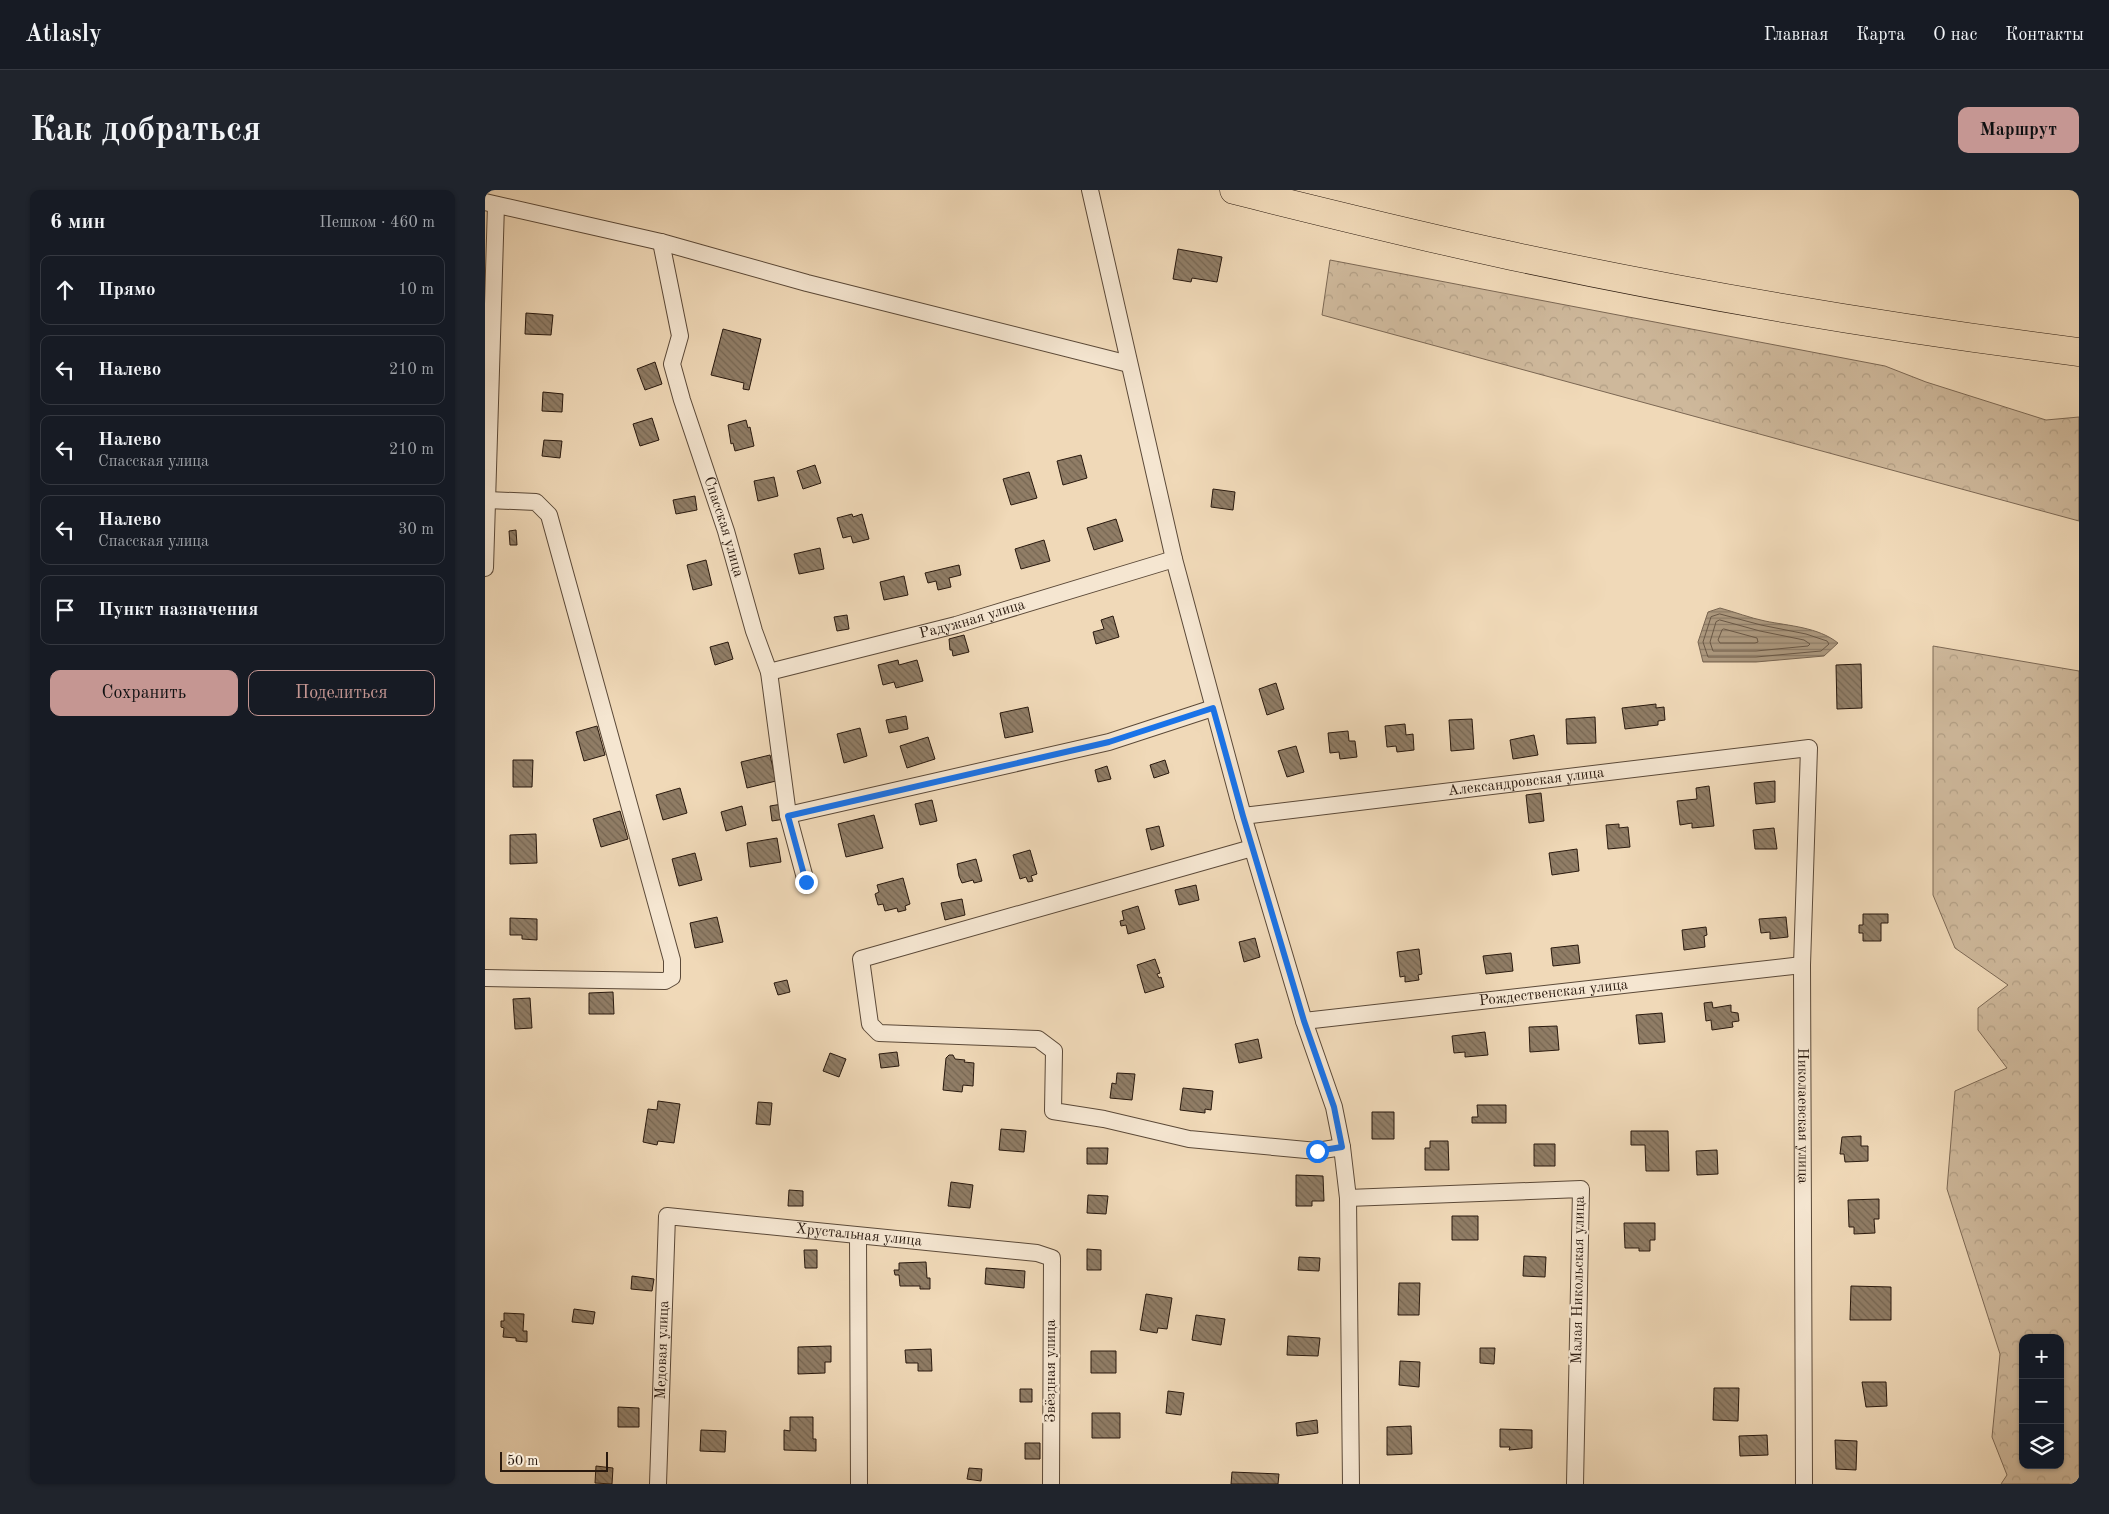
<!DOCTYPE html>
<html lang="ru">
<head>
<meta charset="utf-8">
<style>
	body { margin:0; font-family:"Old Standard TT",serif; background:#20242c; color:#f1f3f6 }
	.controls { position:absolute; right:15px; bottom:15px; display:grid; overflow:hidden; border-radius:10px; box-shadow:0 1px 4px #0004 }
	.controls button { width:45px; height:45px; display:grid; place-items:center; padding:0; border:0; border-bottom:1px solid #363941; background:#171b24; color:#f1f3f6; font:25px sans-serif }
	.scale { position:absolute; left:15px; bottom:12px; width:108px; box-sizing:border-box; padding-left:5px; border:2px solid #29190e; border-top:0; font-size:14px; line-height:18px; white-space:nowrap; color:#29190e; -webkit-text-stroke:4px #f5e6d1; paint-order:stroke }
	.stop { position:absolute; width:15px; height:15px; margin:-11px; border:4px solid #1a73e8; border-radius:50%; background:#fff }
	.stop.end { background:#1a73e8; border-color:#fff; box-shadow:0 1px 5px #0008 }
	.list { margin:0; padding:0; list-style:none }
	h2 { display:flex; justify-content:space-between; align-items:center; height:65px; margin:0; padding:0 20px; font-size:21px }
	h2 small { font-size:16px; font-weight:400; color:#9ea1a6 }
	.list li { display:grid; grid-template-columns:32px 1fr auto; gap:15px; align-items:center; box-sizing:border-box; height:70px; margin:0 10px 10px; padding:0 10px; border:1px solid #363941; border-radius:10px }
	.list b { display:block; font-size:19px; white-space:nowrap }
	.list p { margin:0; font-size:16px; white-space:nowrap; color:#9ea1a6 }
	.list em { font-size:16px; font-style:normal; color:#9ea1a6 }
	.actions { display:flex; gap:10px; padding:15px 20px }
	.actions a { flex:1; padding:11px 0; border:1px solid #c59692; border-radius:10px; text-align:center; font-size:18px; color:#c59692 }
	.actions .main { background:#c59692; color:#111 }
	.icon { flex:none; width:28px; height:28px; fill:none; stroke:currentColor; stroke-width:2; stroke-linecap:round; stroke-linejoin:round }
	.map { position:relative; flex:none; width:1594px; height:1294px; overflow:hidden; border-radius:10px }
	header { display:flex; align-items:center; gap:30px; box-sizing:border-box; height:70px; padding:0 25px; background:#171b24; border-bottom:1px solid #363941 }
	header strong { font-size:24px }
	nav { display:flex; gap:28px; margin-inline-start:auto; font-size:18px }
	.intro { display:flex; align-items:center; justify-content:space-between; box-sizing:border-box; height:120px; padding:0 30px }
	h1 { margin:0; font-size:35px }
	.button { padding:12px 22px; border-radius:10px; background:#c59692; color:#111; font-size:18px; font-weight:700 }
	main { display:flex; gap:30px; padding:0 30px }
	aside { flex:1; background:#171b24; border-radius:10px; box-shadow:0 1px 4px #0004 }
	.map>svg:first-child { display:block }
	.forest { fill:url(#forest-crowns); stroke:#7c6854; fill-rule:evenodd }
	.water { fill:url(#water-rules); stroke:#786551 }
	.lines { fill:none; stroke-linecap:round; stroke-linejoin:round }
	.shore { stroke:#6a5846; stroke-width:1 }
	.building { fill:url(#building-back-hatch); stroke:#29190e }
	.street-casing { stroke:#5b4938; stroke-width:18 }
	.highway-casing { stroke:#29190e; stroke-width:29 }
	.street { stroke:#f5e6d1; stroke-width:16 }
	.highway { stroke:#f0d9b8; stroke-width:28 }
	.route { stroke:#1a73e8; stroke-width:6 }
	.labels { text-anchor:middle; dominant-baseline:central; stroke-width:4.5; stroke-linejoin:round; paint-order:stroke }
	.street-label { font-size:15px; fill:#29190e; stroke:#f5e6d1 }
</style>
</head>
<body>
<header>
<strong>Atlasly</strong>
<nav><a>Главная</a><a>Карта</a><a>О нас</a><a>Контакты</a></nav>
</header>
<div class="intro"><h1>Как добраться</h1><a class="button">Маршрут</a></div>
<main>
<aside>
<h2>6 мин<small>Пешком · 460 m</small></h2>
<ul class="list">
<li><svg class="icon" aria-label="ahead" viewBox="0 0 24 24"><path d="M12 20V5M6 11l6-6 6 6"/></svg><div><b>Прямо</b></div><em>10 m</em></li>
<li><svg class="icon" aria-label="left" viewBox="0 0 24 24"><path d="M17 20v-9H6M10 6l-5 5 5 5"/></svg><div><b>Налево</b></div><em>210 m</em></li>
<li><svg class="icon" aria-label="left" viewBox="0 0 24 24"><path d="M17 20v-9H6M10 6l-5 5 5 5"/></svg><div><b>Налево</b><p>Спасская улица</p></div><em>210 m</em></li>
<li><svg class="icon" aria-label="left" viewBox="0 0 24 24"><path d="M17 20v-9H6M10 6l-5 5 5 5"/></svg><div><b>Налево</b><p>Спасская улица</p></div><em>30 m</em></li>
<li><svg class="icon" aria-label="arrive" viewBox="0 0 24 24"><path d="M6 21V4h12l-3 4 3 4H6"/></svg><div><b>Пункт назначения</b></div></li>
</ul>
<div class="actions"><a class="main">Сохранить</a><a>Поделиться</a></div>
</aside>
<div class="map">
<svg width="1594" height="1294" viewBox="0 0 1594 1294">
	<defs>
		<pattern id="forest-crowns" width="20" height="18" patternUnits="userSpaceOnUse" patternTransform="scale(1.25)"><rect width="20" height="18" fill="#ceb89b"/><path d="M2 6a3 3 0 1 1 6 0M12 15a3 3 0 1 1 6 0" fill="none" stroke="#b19e84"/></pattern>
		<pattern id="water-rules" width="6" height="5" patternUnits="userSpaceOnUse" patternTransform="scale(1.25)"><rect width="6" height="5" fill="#ac987e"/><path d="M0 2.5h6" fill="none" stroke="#8c7b66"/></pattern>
		<pattern id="building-back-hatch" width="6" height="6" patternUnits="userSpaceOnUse" patternTransform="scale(1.25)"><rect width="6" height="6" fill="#907d66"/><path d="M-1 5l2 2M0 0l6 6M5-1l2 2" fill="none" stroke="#766652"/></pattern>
	</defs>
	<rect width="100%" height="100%" fill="#f0d9b8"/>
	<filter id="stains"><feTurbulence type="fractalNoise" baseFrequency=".004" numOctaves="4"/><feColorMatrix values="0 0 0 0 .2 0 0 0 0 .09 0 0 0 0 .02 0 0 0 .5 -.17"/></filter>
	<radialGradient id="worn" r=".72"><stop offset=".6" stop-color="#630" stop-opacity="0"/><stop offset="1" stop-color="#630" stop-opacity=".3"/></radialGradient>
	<path class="forest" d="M 845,70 L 1400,176 L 1441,192 L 1561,230 L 1594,227 L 1594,331 L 837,125 Z
		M 1448,456 L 1594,481 L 1594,1294 L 1516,1294 L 1522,1285 L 1507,1247 L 1515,1164 L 1462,999 L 1470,901 L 1522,878 L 1493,840 L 1493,818 L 1523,795 L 1470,758 L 1448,705 ZM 1538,1148 L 1575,1148 L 1575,1275 L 1538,1275 Z"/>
	<path class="water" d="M 1235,418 C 1250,422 1265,428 1280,431 C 1304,436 1333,437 1353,453 L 1339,466 L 1271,472 L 1218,472 L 1213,452 L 1223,422 Z"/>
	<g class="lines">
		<path class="shore" d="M 1235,424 L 1276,435 L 1321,444 L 1342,451 L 1344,454 L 1336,461 L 1271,467 L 1223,467 L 1218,452 L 1226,427 Z
			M 1235,430 L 1275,441 L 1319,450 L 1325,454 L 1323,456 L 1271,461 L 1228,461 L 1225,452 L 1231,432 Z
			M 1239,439 L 1272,448 L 1273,452 L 1270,453 L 1235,453 L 1233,450 L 1237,440 Z"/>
	</g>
	<path class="building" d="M 693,59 L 737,67 L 732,92 L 707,88 L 706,92 L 688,89 Z
		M 41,123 L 68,125 L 66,145 L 40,144 Z
		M 238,139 L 276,149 L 264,200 L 258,199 L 259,193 L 226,185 Z
		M 170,172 L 177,194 L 160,200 L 152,179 Z
		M 58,202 L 78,204 L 77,222 L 57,221 Z
		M 167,228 L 174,250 L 155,256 L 148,234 Z
		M 261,230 L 263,238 L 265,237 L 269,256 L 250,261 L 248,253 L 246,254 L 243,235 Z
		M 59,250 L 77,251 L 75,268 L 57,266 Z
		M 596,265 L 602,288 L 578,295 L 572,271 Z
		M 330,275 L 336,293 L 318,299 L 312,281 Z
		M 544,282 L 552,308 L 526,315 L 518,289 Z
		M 289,287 L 293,306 L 273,311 L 269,291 Z
		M 728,299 L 750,302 L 748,320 L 726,317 Z
		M 210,306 L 212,320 L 191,324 L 188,310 Z
		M 367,324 L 368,327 L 377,324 L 384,349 L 368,353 L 366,346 L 358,348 L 352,328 Z
		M 631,329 L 638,351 L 609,360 L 602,338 Z
		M 31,340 L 32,355 L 25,355 L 24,341 Z
		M 559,350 L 565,371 L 536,379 L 530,359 Z
		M 335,358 L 339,379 L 314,384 L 309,364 Z
		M 221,370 L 227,395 L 208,400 L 202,375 Z
		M 474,375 L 476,385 L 464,388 L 466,397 L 453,400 L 451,391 L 443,393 L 440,383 Z
		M 419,386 L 423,405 L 399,410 L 395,392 Z
		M 362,425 L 364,439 L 352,441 L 349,427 Z
		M 628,426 L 634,447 L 611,454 L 608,442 L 619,439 L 616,430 Z
		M 479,445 L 484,462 L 468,466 L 467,460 L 465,460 L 464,449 Z
		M 243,452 L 248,469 L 230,475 L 225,457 Z
		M 413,470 L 414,475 L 432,470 L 438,491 L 411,498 L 409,492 L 398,495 L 393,475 Z
		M 1376,474 L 1377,518 L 1352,519 L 1351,475 Z
		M 791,493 L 799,519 L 782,525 L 774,499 Z
		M 1171,514 L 1171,518 L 1179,517 L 1180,530 L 1173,531 L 1173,535 L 1140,539 L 1137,518 Z
		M 543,517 L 548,542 L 520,548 L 515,523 Z
		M 421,526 L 423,539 L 404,543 L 401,530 Z
		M 1110,527 L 1111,553 L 1082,554 L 1081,529 Z
		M 987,529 L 989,559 L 966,561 L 964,530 Z
		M 920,534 L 921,545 L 928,544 L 929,560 L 912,562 L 911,556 L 902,557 L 900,536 Z
		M 112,536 L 120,565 L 99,571 L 91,542 Z
		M 375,538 L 382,566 L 359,573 L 352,544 Z
		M 863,541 L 864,551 L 870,551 L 872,567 L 855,569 L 854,562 L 845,563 L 843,543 Z
		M 1049,545 L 1053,565 L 1028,569 L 1025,550 Z
		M 443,547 L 450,569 L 422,578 L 415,556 Z
		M 811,556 L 819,582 L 802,587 L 793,561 Z
		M 285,565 L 291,591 L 262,598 L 256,572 Z
		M 28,570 L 48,570 L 47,597 L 28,597 Z
		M 680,570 L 684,583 L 669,588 L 665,575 Z
		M 622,576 L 626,589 L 613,592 L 610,580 Z
		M 1290,591 L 1290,612 L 1271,614 L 1269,593 Z
		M 1224,596 L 1229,636 L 1207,638 L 1207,633 L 1195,635 L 1192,611 L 1212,609 L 1211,598 Z
		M 195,598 L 202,623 L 178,630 L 171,605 Z
		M 1056,603 L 1059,631 L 1044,633 L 1041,605 Z
		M 447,610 L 452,631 L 435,635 L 430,614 Z
		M 297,614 L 300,629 L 287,631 L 285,616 Z
		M 257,616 L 261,635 L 241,641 L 236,622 Z
		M 135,621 L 143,649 L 116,657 L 108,629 Z
		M 389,625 L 398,658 L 361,667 L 353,634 Z
		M 1134,634 L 1134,638 L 1143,637 L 1145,657 L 1123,659 L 1121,635 Z
		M 674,636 L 679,656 L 666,660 L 661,639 Z
		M 1289,638 L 1292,659 L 1270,659 L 1268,640 Z
		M 51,644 L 52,673 L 25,674 L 25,645 Z
		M 292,648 L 296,672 L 265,677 L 262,653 Z
		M 1092,659 L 1094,681 L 1067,685 L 1064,663 Z
		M 545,660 L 552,684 L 546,686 L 548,691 L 543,692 L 541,687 L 535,689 L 528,665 Z
		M 210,663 L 217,690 L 194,696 L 187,669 Z
		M 491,669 L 497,691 L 489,693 L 488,690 L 477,693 L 474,686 L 472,674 Z
		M 418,688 L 425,714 L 420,716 L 421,720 L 413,722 L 412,718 L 400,721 L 398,714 L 393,715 L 390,704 L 394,702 L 392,695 Z
		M 711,695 L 714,710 L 694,715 L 690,700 Z
		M 477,709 L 480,725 L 460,730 L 456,713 Z
		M 653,716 L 660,739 L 643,744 L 641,735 L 636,736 L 635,731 L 639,730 L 637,721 Z
		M 1378,724 L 1403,724 L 1403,733 L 1396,733 L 1396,751 L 1378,751 L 1378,743 L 1374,743 L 1374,735 L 1378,735 Z
		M 232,727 L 238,752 L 210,758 L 205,733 Z
		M 1301,727 L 1303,747 L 1285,749 L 1285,742 L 1276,743 L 1274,729 Z
		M 25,728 L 52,729 L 52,750 L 37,749 L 37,745 L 25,745 Z
		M 1221,737 L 1222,745 L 1219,746 L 1220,757 L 1199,760 L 1197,740 Z
		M 770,748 L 775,767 L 759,772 L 754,752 Z
		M 1093,755 L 1095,773 L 1068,776 L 1066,758 Z
		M 934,759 L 937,784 L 933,785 L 934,790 L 920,792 L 920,786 L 915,787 L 912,762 Z
		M 1026,763 L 1028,781 L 1001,784 L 998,766 Z
		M 670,769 L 675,783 L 672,784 L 674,788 L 676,787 L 679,797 L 660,803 L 652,775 Z
		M 302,790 L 305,802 L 293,805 L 289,793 Z
		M 128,802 L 129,824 L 104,824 L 104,803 Z
		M 45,808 L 47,838 L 30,839 L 28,809 Z
		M 1227,812 L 1228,818 L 1246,815 L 1246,822 L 1253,823 L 1254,831 L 1247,832 L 1248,837 L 1227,840 L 1226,830 L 1221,831 L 1219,813 Z
		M 1177,823 L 1180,852 L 1154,854 L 1151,825 Z
		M 1072,836 L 1074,860 L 1045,862 L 1044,837 Z
		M 1000,842 L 1003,865 L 980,867 L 980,862 L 969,863 L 967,846 Z
		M 773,849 L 777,868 L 754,873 L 750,854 Z
		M 412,862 L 414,876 L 396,878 L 394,864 Z
		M 345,863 L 361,869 L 354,887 L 338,881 Z
		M 464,865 L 468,865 L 470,869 L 480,870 L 479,872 L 489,873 L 488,896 L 478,895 L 477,902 L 458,900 L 461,868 Z
		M 632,883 L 650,884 L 647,910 L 625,908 L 627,893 L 631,894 Z
		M 698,898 L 728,901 L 726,920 L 720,919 L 720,923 L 695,920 Z
		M 173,911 L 195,914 L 189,953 L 173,951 L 172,955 L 158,952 L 163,919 L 172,920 Z
		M 273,912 L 287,913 L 285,935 L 271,934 Z
		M 992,915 L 1021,915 L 1021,933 L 987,933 L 987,927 L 993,927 Z
		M 887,922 L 909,922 L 909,949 L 887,949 Z
		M 516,939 L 541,941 L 539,962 L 514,960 Z
		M 1146,941 L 1183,941 L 1184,981 L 1161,981 L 1160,955 L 1146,955 Z
		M 1376,946 L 1376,956 L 1383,956 L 1383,971 L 1360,972 L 1359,964 L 1355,964 L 1357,947 Z
		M 945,951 L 963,951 L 964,980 L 940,980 L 940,958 L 945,958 Z
		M 1049,954 L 1070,954 L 1070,976 L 1049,976 Z
		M 602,958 L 623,958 L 622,974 L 602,974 Z
		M 1232,960 L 1233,984 L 1212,985 L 1211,961 Z
		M 811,985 L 838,986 L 839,1011 L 827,1011 L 827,1016 L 811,1016 Z
		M 466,992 L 488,995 L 485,1018 L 463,1016 Z
		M 304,1000 L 318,1001 L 318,1016 L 303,1016 Z
		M 603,1005 L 623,1006 L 621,1024 L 602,1023 Z
		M 1394,1009 L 1394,1029 L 1389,1029 L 1390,1043 L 1369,1044 L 1369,1037 L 1364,1037 L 1363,1010 Z
		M 967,1026 L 993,1026 L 993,1050 L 967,1050 Z
		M 1139,1033 L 1170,1033 L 1170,1050 L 1165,1050 L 1165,1061 L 1154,1061 L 1154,1058 L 1140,1058 Z
		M 602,1059 L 616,1060 L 616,1080 L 602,1080 Z
		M 319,1060 L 332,1060 L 332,1078 L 320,1078 Z
		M 1039,1066 L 1061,1067 L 1060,1087 L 1038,1086 Z
		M 814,1067 L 835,1068 L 834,1081 L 813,1080 Z
		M 441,1072 L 442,1088 L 445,1088 L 445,1099 L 435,1099 L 435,1096 L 415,1096 L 414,1085 L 410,1085 L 409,1080 L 414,1080 L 414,1073 Z
		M 501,1078 L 540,1081 L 539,1098 L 500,1094 Z
		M 147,1086 L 169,1089 L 167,1101 L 146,1099 Z
		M 914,1093 L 935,1093 L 934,1125 L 913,1125 Z
		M 1366,1096 L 1406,1097 L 1406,1130 L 1365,1130 Z
		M 661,1104 L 687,1108 L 682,1139 L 673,1138 L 672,1143 L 655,1140 Z
		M 89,1119 L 110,1122 L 108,1134 L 87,1132 Z
		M 19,1123 L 39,1124 L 38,1141 L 42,1141 L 42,1152 L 31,1151 L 31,1148 L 18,1147 L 19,1138 L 16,1137 L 16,1131 L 19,1131 Z
		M 711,1125 L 740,1129 L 736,1155 L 707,1150 Z
		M 803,1146 L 835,1148 L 833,1166 L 802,1165 Z
		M 346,1156 L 346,1172 L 340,1172 L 340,1183 L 313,1184 L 313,1157 Z
		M 995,1158 L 1010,1158 L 1009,1174 L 995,1173 Z
		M 446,1159 L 447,1181 L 433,1181 L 433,1173 L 421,1173 L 420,1160 Z
		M 606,1161 L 631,1161 L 631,1183 L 606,1183 Z
		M 915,1171 L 935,1172 L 934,1197 L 914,1195 Z
		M 1377,1192 L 1401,1192 L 1402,1216 L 1381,1217 Z
		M 1229,1198 L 1254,1198 L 1253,1231 L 1228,1230 Z
		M 535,1199 L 547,1199 L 547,1212 L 535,1212 Z
		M 683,1201 L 699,1203 L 696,1225 L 681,1223 Z
		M 133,1217 L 154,1218 L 154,1237 L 133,1237 Z
		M 607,1223 L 635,1223 L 635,1248 L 607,1248 Z
		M 305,1227 L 328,1227 L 328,1249 L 331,1249 L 331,1261 L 299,1260 L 299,1240 L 305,1241 Z
		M 832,1230 L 833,1243 L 812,1246 L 811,1233 Z
		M 926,1236 L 927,1264 L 902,1265 L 902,1237 Z
		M 1015,1239 L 1047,1240 L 1047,1258 L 1024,1260 L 1025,1257 L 1015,1257 Z
		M 216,1240 L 241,1241 L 240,1262 L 215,1261 Z
		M 1282,1245 L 1283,1265 L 1255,1266 L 1254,1246 Z
		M 1350,1250 L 1372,1251 L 1371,1280 L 1351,1279 Z
		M 540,1253 L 555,1253 L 555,1269 L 540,1269 Z
		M 111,1276 L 128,1278 L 127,1294 L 110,1293 Z
		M 484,1278 L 497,1279 L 496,1291 L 482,1289 Z
		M 747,1282 L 794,1284 L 793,1294 L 746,1294 Z"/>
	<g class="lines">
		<g class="street-casing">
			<g id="street">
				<path d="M 605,0 L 689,369 L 758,626 L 819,831 L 849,917 L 857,957 L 863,1008 L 866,1294"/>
				<path d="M 0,12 L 176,52 L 322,93 L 644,174"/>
				<path id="s1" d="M 176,52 L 195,146 L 187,174 L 197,210 L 241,341 L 269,441 L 284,482 L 303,625 L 321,692"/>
				<path d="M 0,378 L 11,15"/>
				<path id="s2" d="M 284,482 L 471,435 L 689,369"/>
				<path d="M 303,625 L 624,552 L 728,518"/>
				<path id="s3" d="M 758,626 L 1324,558 L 1317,775 L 1319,1294"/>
				<path d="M 767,658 L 376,769 L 385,834 L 394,843 L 553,849 L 569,861 L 568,921 L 619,929 L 704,949 L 832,961 L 857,957"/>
				<path d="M 0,788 L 180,791 L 187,787 L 187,770 L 64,325 L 51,312 L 2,310"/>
				<path id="s4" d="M 819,831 L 1317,775"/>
				<path d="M 863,1008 L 1096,999 L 1090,1294"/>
				<path d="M 373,1046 L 374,1294"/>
				<path id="s5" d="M 173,1294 L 182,1026 L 552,1063 L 567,1068 L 566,1294"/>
			</g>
		</g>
		<g class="highway-casing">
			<path id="highway" d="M 749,0 C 841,23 934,46 1027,66 C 1214,106 1404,138 1594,162"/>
		</g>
		<use href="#street" class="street"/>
		<use href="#highway" class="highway"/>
	</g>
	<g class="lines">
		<path class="route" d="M 321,692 L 303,626 L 624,552 L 728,518 L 758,626 L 819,831 L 849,917 L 857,957 L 832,961"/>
	</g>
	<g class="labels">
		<g class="street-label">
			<text stroke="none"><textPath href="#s1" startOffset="296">Спасская улица</textPath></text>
			<text stroke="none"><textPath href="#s2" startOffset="210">Радужная улица</textPath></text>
			<text stroke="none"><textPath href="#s3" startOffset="285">Александровская улица</textPath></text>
			<text stroke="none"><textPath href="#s4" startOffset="251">Рождественская улица</textPath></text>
			<text stroke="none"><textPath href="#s3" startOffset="938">Николаевская улица</textPath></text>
			<text stroke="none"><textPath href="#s5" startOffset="461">Хрустальная улица</textPath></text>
			<text transform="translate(1094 1090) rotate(-89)">Малая Никольская улица</text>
			<text stroke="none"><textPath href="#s5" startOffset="134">Медовая улица</textPath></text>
			<text transform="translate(566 1181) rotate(-90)">Звёздная улица</text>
		</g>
	</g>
	<rect width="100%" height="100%" filter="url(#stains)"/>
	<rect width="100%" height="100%" fill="url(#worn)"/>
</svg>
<div class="controls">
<button>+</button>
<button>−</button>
<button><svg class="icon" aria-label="layers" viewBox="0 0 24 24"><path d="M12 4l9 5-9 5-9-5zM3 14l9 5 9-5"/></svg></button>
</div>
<div class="scale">50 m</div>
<div class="stop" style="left:832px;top:961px"></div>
<div class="stop end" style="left:321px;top:692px"></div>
</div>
</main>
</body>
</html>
